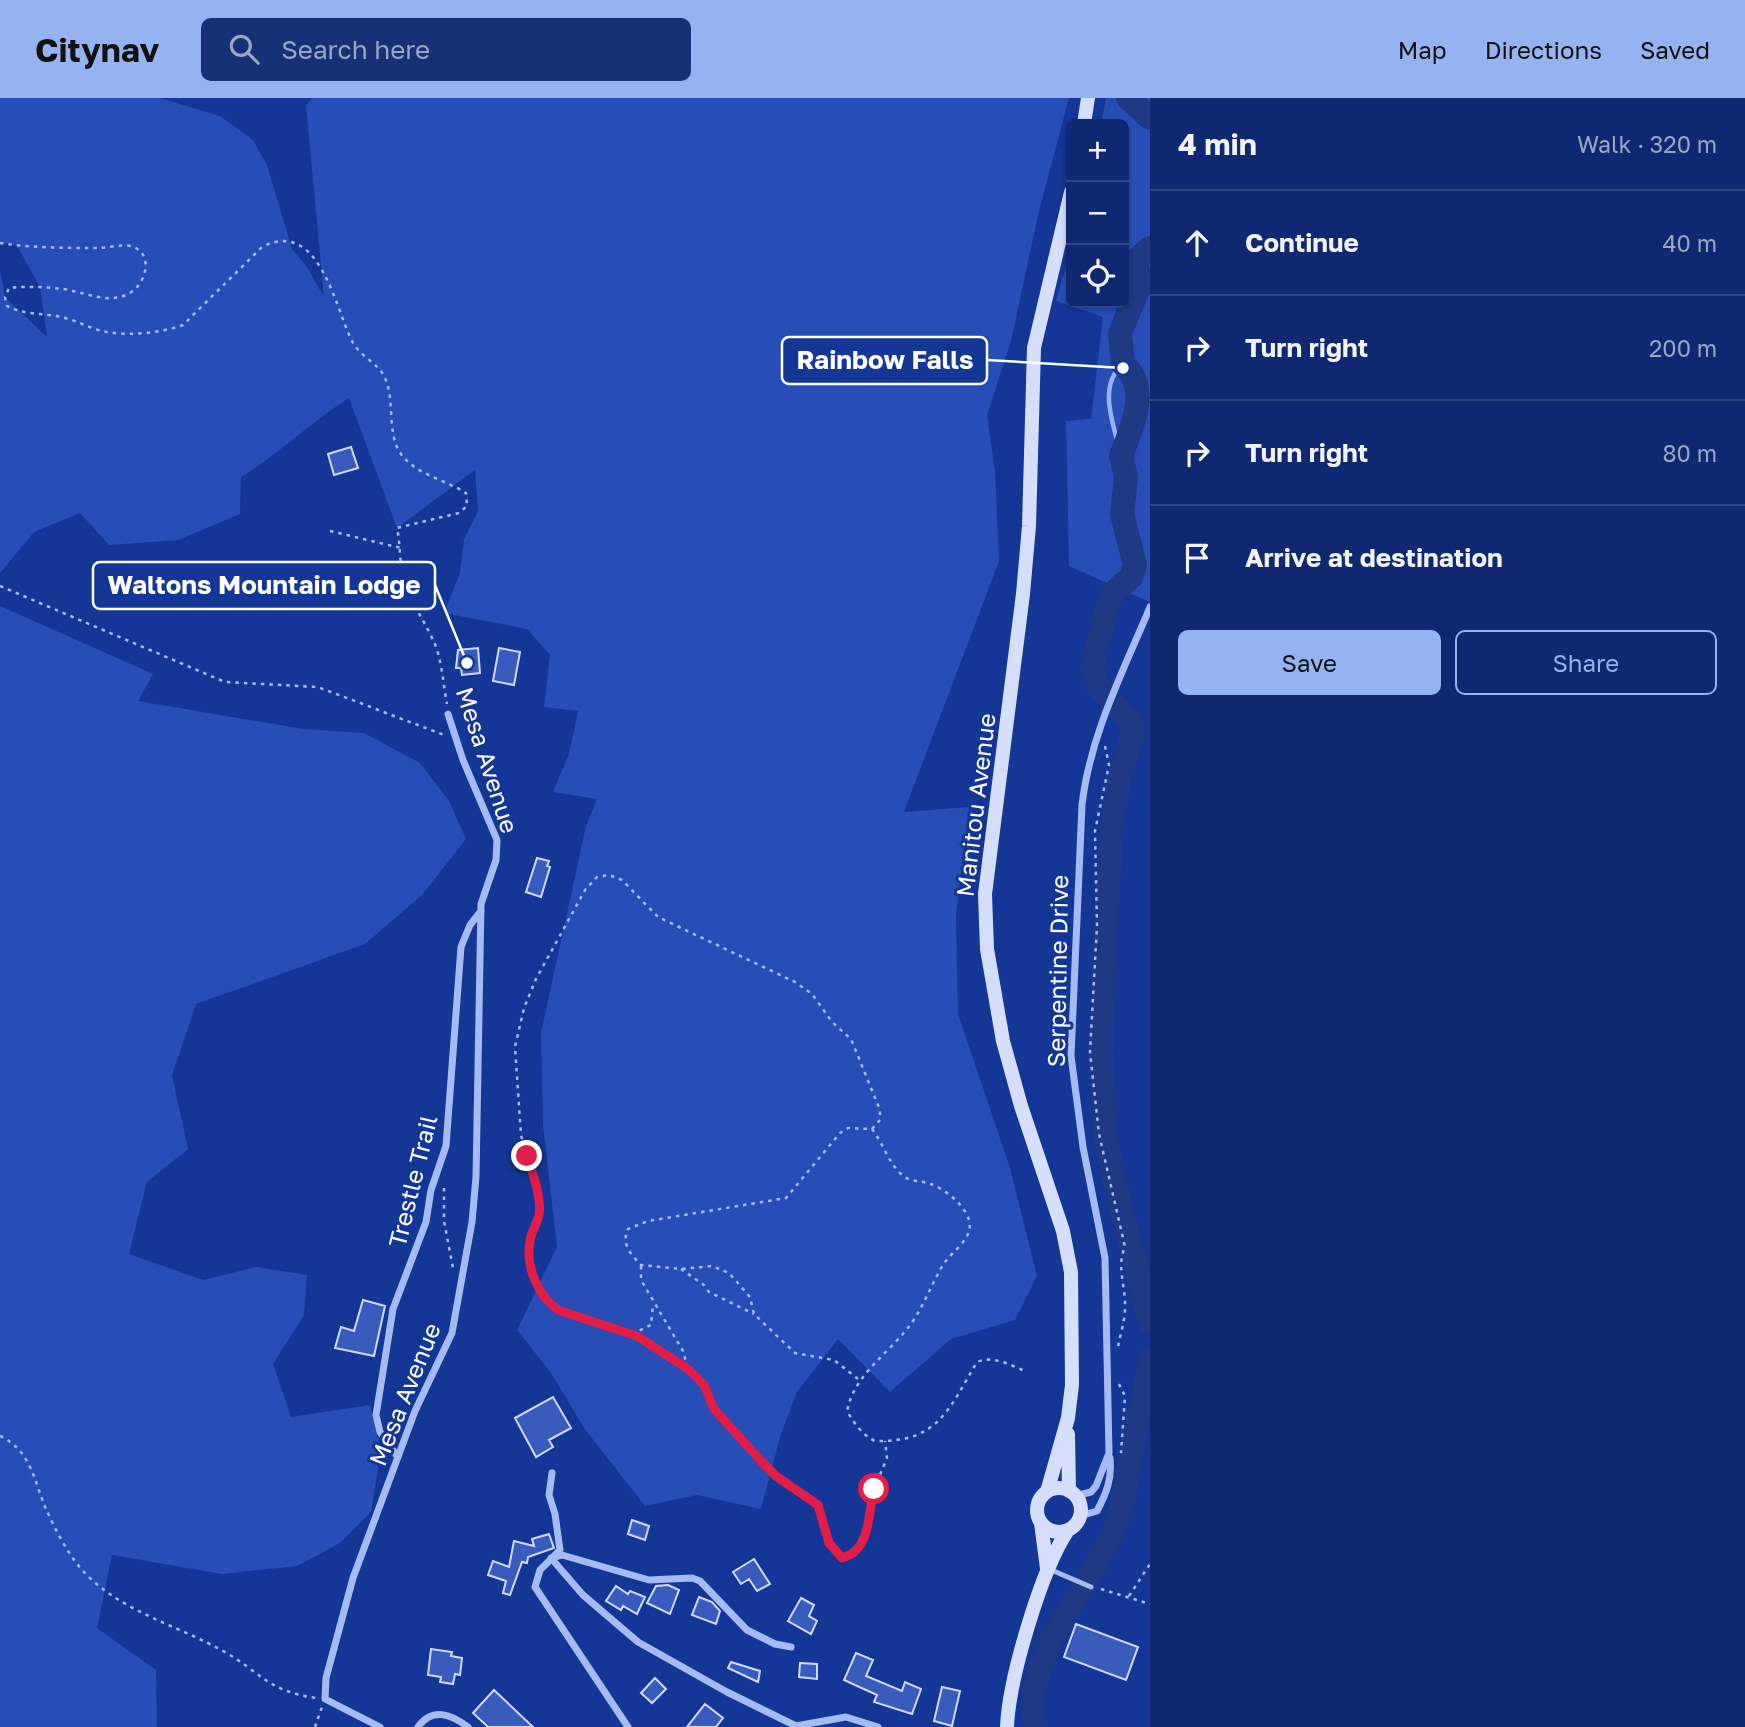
<!DOCTYPE html>
<html lang="en">
<head>
<meta charset="utf-8">
<style>
	body { margin:0; font-family:"Golos Text",sans-serif; background:#183076; color:#f1f3f6 }
	.controls { position:absolute; right:21px; top:21px; display:grid; overflow:hidden; border-radius:10px; box-shadow:0 2px 5px #0004 }
	.controls button { width:63px; height:63px; display:grid; place-items:center; padding:0; border:0; border-bottom:2px solid #2f4484; background:#0f2871; color:#f1f3f6; font:35px sans-serif }
	.stop { position:absolute; width:21px; height:21px; margin:-16px; border:5px solid #e11d48; border-radius:50%; background:#fff }
	.stop.end { background:#e11d48; border-color:#fff; box-shadow:0 2px 7px #0008 }
	.list { margin:0; padding:0; list-style:none }
	h2 { display:flex; justify-content:space-between; align-items:center; height:91px; margin:0; padding:0 28px; font-size:30px }
	h2 small { font-size:23px; font-weight:400; color:#9ba6c3 }
	.list li { display:grid; grid-template-columns:46px 1fr auto; gap:21px; align-items:center; box-sizing:border-box; height:105px; padding:0 28px; border-top:2px solid #2f4484 }
	.list b { display:block; font-size:26px; white-space:nowrap }
	.list em { font-size:23px; font-style:normal; color:#9ba6c3 }
	.actions { display:flex; gap:14px; padding:21px 28px }
	.actions a { flex:1; padding:16px 0; border:2px solid #95b2f1; border-radius:10px; text-align:center; font-size:24px; color:#95b2f1 }
	.actions .main { background:#95b2f1; color:#111 }
	.icon { flex:none; width:38px; height:38px; fill:none; stroke:currentColor; stroke-width:2; stroke-linecap:round; stroke-linejoin:round }
	.map { position:relative; flex:none; width:1150px; height:1629px; overflow:hidden }
	header { display:flex; align-items:center; gap:42px; box-sizing:border-box; height:98px; padding:0 35px; background:#95b2f1; color:#111 }
	header strong { font-size:33px }
	nav { display:flex; gap:38px; margin-inline-start:auto; font-size:24px }
	.search { width:490px; height:63px; background:#183076; display:flex; align-items:center; gap:18px; box-sizing:border-box; padding:0 24px; border-radius:10px; color:#9ba6c3; font-size:26px }
	main { display:flex }
	aside { flex:1; background:#0f2871 }
	.map>svg:first-child { display:block }
	.green { fill:#274db6 }
	.lines { fill:none; stroke-linecap:round; stroke-linejoin:round }
	.stream { stroke:#98b3f5; stroke-width:4.5 }
	.river { stroke:#203984; stroke-width:24 }
	.building { fill:#385bbd; stroke:#cedbfd; stroke-width:2 }
	.path { stroke:#a6bbf2; stroke-width:2.5; stroke-dasharray:3.5 5; stroke-linecap:butt }
	.service { stroke:#a6bbf2; stroke-width:5 }
	.minor { stroke:#a6bbf2; stroke-width:7 }
	.secondary { stroke:#d5dffc; stroke-width:14 }
	.route { stroke:#e11d48; stroke-width:9 }
	.labels { text-anchor:middle; dominant-baseline:central; stroke-width:6; stroke-linejoin:round; paint-order:stroke }
	.street-label { font-size:24px; fill:#fff; stroke:#143697 }
	.leader { fill:none; stroke:#fff; stroke-width:2.5 }
	.callout-dot { fill:#fff; stroke:#143697; stroke-width:2.5 }
	.callout { fill:#143697; stroke:#fff; stroke-width:2.5 }
	.callout-label { font-size:26px; text-anchor:middle; font-weight:bold; fill:#fff }
</style>
</head>
<body>
<header>
<strong>Citynav</strong>
<div class="search"><svg class="icon" aria-label="search" viewBox="0 0 24 24"><circle cx="10" cy="10" r="6"/><path d="M15 15l6 6"/></svg>Search here</div>
<nav><a>Map</a><a>Directions</a><a>Saved</a></nav>
</header>
<main>
<div class="map">
<svg width="1150" height="1629" viewBox="0 0 1150 1629">
	<rect width="100%" height="100%" fill="#143697"/>
	<path class="green" d="M 0,0 L 160,0 L 220,18 L 253,42 L 267,67 L 292,151 L 307,169 L 324,199 L 306,7 L 312,0 L 1069,0 L 1039,113 L 1011,243 L 987,317 L 995,374 L 999,463 L 904,714 L 969,709 L 956,816 L 958,916 L 1010,1070 L 1037,1178 L 1015,1222 L 951,1241 L 890,1294 L 838,1241 L 797,1294 L 781,1336 L 761,1411 L 697,1397 L 645,1408 L 584,1330 L 551,1275 L 517,1232 L 557,1149 L 543,1027 L 541,935 L 586,728 L 597,701 L 553,694 L 569,656 L 578,613 L 544,609 L 550,557 L 527,531 L 444,515 L 460,475 L 464,441 L 478,413 L 475,372 L 397,430 L 349,300 C 311,324 280,355 241,379 L 240,416 L 178,442 L 109,447 L 80,415 L 34,434 L 0,475 L 0,172 L 5,199 L 47,239 L 40,189 L 17,148 L 0,144 Z
		M 1106,0 L 1150,0 L 1150,504 L 1069,468 L 1066,323 L 1091,321 L 1103,219 L 1056,203 L 1071,151 L 1071,205 L 1124,205 L 1124,26 L 1101,26 Z
		M 0,508 L 153,576 L 138,603 L 304,631 L 364,635 L 420,665 L 449,703 L 466,741 L 422,797 L 365,846 L 196,906 L 172,977 L 188,1051 L 147,1084 L 129,1156 L 203,1182 L 256,1169 L 307,1177 L 304,1217 L 273,1266 L 291,1319 L 370,1307 L 381,1353 L 371,1414 L 340,1445 L 297,1468 L 222,1476 L 112,1457 L 97,1530 L 156,1572 L 157,1629 L 0,1629 Z"/>
	<g class="lines">
		<path class="stream" d="M 1121,358 C 1115,329 1096,289 1123,266"/>
		<path class="river" d="M 1128,0 L 1150,20
			M 1150,150 L 1136,162 L 1140,187 L 1120,235 L 1123,266 C 1150,289 1133,327 1121,358 L 1126,379 L 1122,416 L 1135,467 L 1131,479 L 1114,494 L 1109,504 L 1092,568 L 1097,587 L 1131,624 L 1133,637 L 1120,674 L 1110,750 L 1101,953 L 1107,1050 L 1150,1225
			M 1036,1629 C 1020,1558 1089,1494 1114,1433 C 1126,1403 1128,1371 1134,1339 C 1139,1313 1148,1286 1150,1260"/>
	</g>
	<path class="building" d="M 351,349 L 358,370 L 334,377 L 328,356 Z
		M 478,550 L 480,575 L 462,577 L 461,570 L 456,570 L 458,552 Z
		M 499,550 L 520,554 L 514,587 L 493,583 Z
		M 537,760 L 549,763 L 547,768 L 550,769 L 541,799 L 526,794 Z
		M 363,1202 L 385,1208 L 374,1258 L 335,1250 L 341,1229 L 354,1233 Z
		M 553,1299 L 571,1330 L 549,1342 L 553,1349 L 536,1359 L 515,1320 Z
		M 632,1422 L 649,1428 L 645,1442 L 628,1436 Z
		M 549,1436 L 554,1450 L 528,1459 L 527,1465 L 522,1464 L 510,1497 L 503,1495 L 506,1483 L 488,1477 L 493,1463 L 509,1469 L 514,1443 L 534,1448 L 532,1441 Z
		M 754,1461 L 770,1486 L 757,1493 L 749,1481 L 741,1486 L 733,1474 Z
		M 668,1487 L 679,1492 L 670,1516 L 647,1505 L 656,1488 Z
		M 616,1488 L 628,1496 L 630,1493 L 645,1499 L 637,1516 L 623,1508 L 621,1512 L 606,1503 Z
		M 699,1499 L 712,1504 L 720,1513 L 716,1526 L 692,1517 Z
		M 801,1500 L 814,1507 L 809,1518 L 817,1523 L 811,1536 L 788,1523 Z
		M 1076,1526 L 1138,1549 L 1126,1582 L 1064,1559 Z
		M 431,1551 L 452,1554 L 451,1558 L 462,1560 L 460,1577 L 455,1576 L 453,1586 L 440,1584 L 441,1579 L 428,1577 Z
		M 856,1555 L 873,1562 L 866,1578 L 902,1593 L 905,1584 L 921,1591 L 912,1616 L 874,1604 L 877,1597 L 844,1582 Z
		M 731,1564 L 760,1573 L 758,1584 L 728,1570 Z
		M 800,1565 L 817,1566 L 817,1581 L 799,1579 Z
		M 655,1580 L 666,1591 L 652,1605 L 641,1595 Z
		M 942,1589 L 960,1593 L 952,1628 L 934,1623 Z
		M 494,1592 L 533,1629 L 488,1629 L 473,1615 Z
		M 705,1606 L 723,1620 L 716,1629 L 687,1629 Z"/>
	<g class="lines">
		<path class="path" d="M 0,145 C 32,150 65,150 97,150 C 107,150 121,146 130,148 C 152,153 148,179 135,191 C 114,210 86,194 63,191 C 45,189 27,188 9,190 L 5,199 L 7,208 C 23,217 43,215 61,219 C 77,222 92,232 107,234 C 132,238 160,235 183,227 L 262,149 C 318,120 334,205 351,241 C 359,259 379,265 385,280 C 395,302 387,332 399,353 C 413,376 444,381 466,395 L 467,408 L 459,415 L 397,430 C 401,449 399,466 404,484 C 411,505 424,522 433,542 C 442,560 443,586 447,606
			M 330,433 L 401,450
			M 0,488 L 225,584 L 318,589 L 444,637
			M 1105,648 L 1109,667 L 1095,733 L 1097,828 L 1090,954 L 1099,1036 L 1125,1149 C 1116,1168 1126,1189 1125,1210 C 1125,1223 1120,1237 1118,1249
			M 872,1031 L 880,1022 L 880,1012 L 851,941 L 832,924 L 812,896 L 795,884 L 658,819 L 622,782 L 609,777 L 597,779 L 585,792 L 536,881 L 524,910 L 515,949 L 521,1037 L 539,1101 L 539,1117 L 528,1154 L 539,1194 L 549,1206 L 558,1212 L 637,1238 L 688,1271 L 704,1287 L 714,1311 L 760,1362 L 776,1378 L 818,1407 L 829,1445 L 842,1460 L 853,1457 L 859,1450 L 867,1430 L 874,1391 L 887,1360 L 885,1343
			M 872,1031 C 883,1045 888,1064 901,1076 C 910,1085 920,1082 931,1086 C 944,1091 961,1104 967,1117 C 978,1139 953,1151 943,1167 C 932,1185 925,1205 913,1223 C 891,1255 855,1274 847,1313 C 854,1325 862,1337 875,1343 C 938,1345 949,1311 977,1264 C 993,1257 1010,1267 1025,1273
			M 444,1090 L 444,1123 L 453,1170
			M 641,1168 L 641,1182 L 683,1253 L 688,1271
			M 681,1171 L 704,1187 L 709,1194 L 754,1216
			M 632,1236 L 651,1227 L 653,1206
			M 858,1281 L 834,1262 L 795,1255 L 754,1216 L 750,1199 L 729,1175 L 712,1168 L 681,1171 L 641,1167 C 631,1156 621,1147 628,1131 L 648,1123 L 786,1100 L 840,1035 L 848,1030 L 872,1031
			M 1119,1286 L 1125,1298 L 1121,1355
			M 0,1338 C 31,1352 34,1383 46,1411 C 55,1431 69,1459 85,1475 C 122,1514 177,1527 223,1553 C 261,1574 267,1593 316,1600
			M 1101,1491 L 1150,1506
			M 1129,1498 L 1150,1466
			M 315,1629 L 322,1609"/>
		<path class="service" d="M 1049,1471 L 1091,1489"/>
		<path class="minor" d="M 397,1358 L 380,1334 L 376,1317 L 393,1211 L 426,1124 L 431,1092 L 446,1048 L 461,849 L 470,827 L 481,813
			M 552,1375 L 549,1397 L 555,1416 L 560,1452 L 540,1472 L 535,1489 L 628,1629
			M 1075,1398 L 1091,1394 L 1096,1388 L 1109,1355 L 1105,1160 L 1083,1049 L 1071,958 L 1082,707 C 1090,637 1123,574 1150,509
			M 1080,1418 L 1097,1413 C 1107,1394 1112,1381 1110,1360
			M 551,1460 L 583,1497 L 638,1544 L 727,1594 L 796,1628 L 846,1619 L 878,1629
			M 552,1460 L 562,1457 L 649,1482 L 692,1480 L 700,1483 L 747,1532 L 775,1546 L 791,1549
			M 380,1629 L 325,1601 L 326,1580 L 353,1480 L 415,1313 L 452,1235 L 472,1124 L 476,1079 L 481,806 L 496,762 L 497,742 L 463,662 L 448,616
			M 418,1629 C 432,1609 451,1616 468,1629"/>
		<path class="secondary" d="M 1084,26 L 1088,0
			M 1068,1336 L 1069,1393
			M1037 1412a22 22 0 1 1 44 0a22 22 0 1 1-44 0Z
			M 1047,1394 L 1068,1320 L 1072,1287 L 1071,1174 L 1063,1133 L 1021,1008 L 1003,943 L 987,851 L 985,796 L 1023,496 L 1029,428 L 1034,250 L 1071,94
			M 1041,1425 L 1047,1470
			M 1007,1629 C 1009,1581 1041,1472 1068,1432"/>
	</g>
	<g class="lines">
		<path class="route" d="M 527,1058 C 532,1075 542,1098 539,1117 C 537,1126 531,1134 530,1143 C 525,1168 538,1198 558,1212 L 637,1238 L 688,1271 L 704,1287 L 714,1311 L 760,1362 L 776,1378 L 818,1407 L 829,1445 L 842,1460 C 871,1453 868,1415 874,1391"/>
	</g>
	<g class="labels">
		<g class="street-label">
			<text transform="translate(488 662) rotate(72)">Mesa Avenue</text>
			<text transform="translate(975 707) rotate(-83)">Manitou Avenue</text>
			<text transform="translate(1057 873) rotate(-89)">Serpentine Drive</text>
			<text transform="translate(412 1083) rotate(-76)">Trestle Trail</text>
			<text transform="translate(404 1296) rotate(-68)">Mesa Avenue</text>
		</g>
	</g>
	<path class="leader" d="M1123 270L987 262M467 565L435 487"/>
	<g class="callout-dot">
		<circle cx="1123" cy="270" r="7"/>
		<circle cx="467" cy="565" r="7"/>
	</g>
	<g class="callout">
		<rect x="782" y="239" width="205" height="47" rx="7"/>
		<rect x="93" y="464" width="342" height="47" rx="7"/>
	</g>
	<g class="callout-label">
		<text x="885" y="271">Rainbow Falls</text>
		<text x="264" y="496">Waltons Mountain Lodge</text>
	</g>
</svg>
<div class="controls">
<button>+</button>
<button>−</button>
<button><svg class="icon" aria-label="locate" viewBox="0 0 24 24"><circle cx="12" cy="12" r="6"/><path d="M12 2v4M12 18v4M2 12h4M18 12h4"/></svg></button>
</div>
<div class="stop" style="left:874px;top:1391px"></div>
<div class="stop end" style="left:527px;top:1058px"></div>
</div>
<aside>
<h2>4 min<small>Walk · 320 m</small></h2>
<ul class="list">
<li><svg class="icon" aria-label="ahead" viewBox="0 0 24 24"><path d="M12 20V5M6 11l6-6 6 6"/></svg><div><b>Continue</b></div><em>40 m</em></li>
<li><svg class="icon" aria-label="right" viewBox="0 0 24 24"><path d="M7 20v-9h11M14 6l5 5-5 5"/></svg><div><b>Turn right</b></div><em>200 m</em></li>
<li><svg class="icon" aria-label="right" viewBox="0 0 24 24"><path d="M7 20v-9h11M14 6l5 5-5 5"/></svg><div><b>Turn right</b></div><em>80 m</em></li>
<li><svg class="icon" aria-label="arrive" viewBox="0 0 24 24"><path d="M6 21V4h12l-3 4 3 4H6"/></svg><div><b>Arrive at destination</b></div></li>
</ul>
<div class="actions"><a class="main">Save</a><a>Share</a></div>
</aside>
</main>
</body>
</html>
